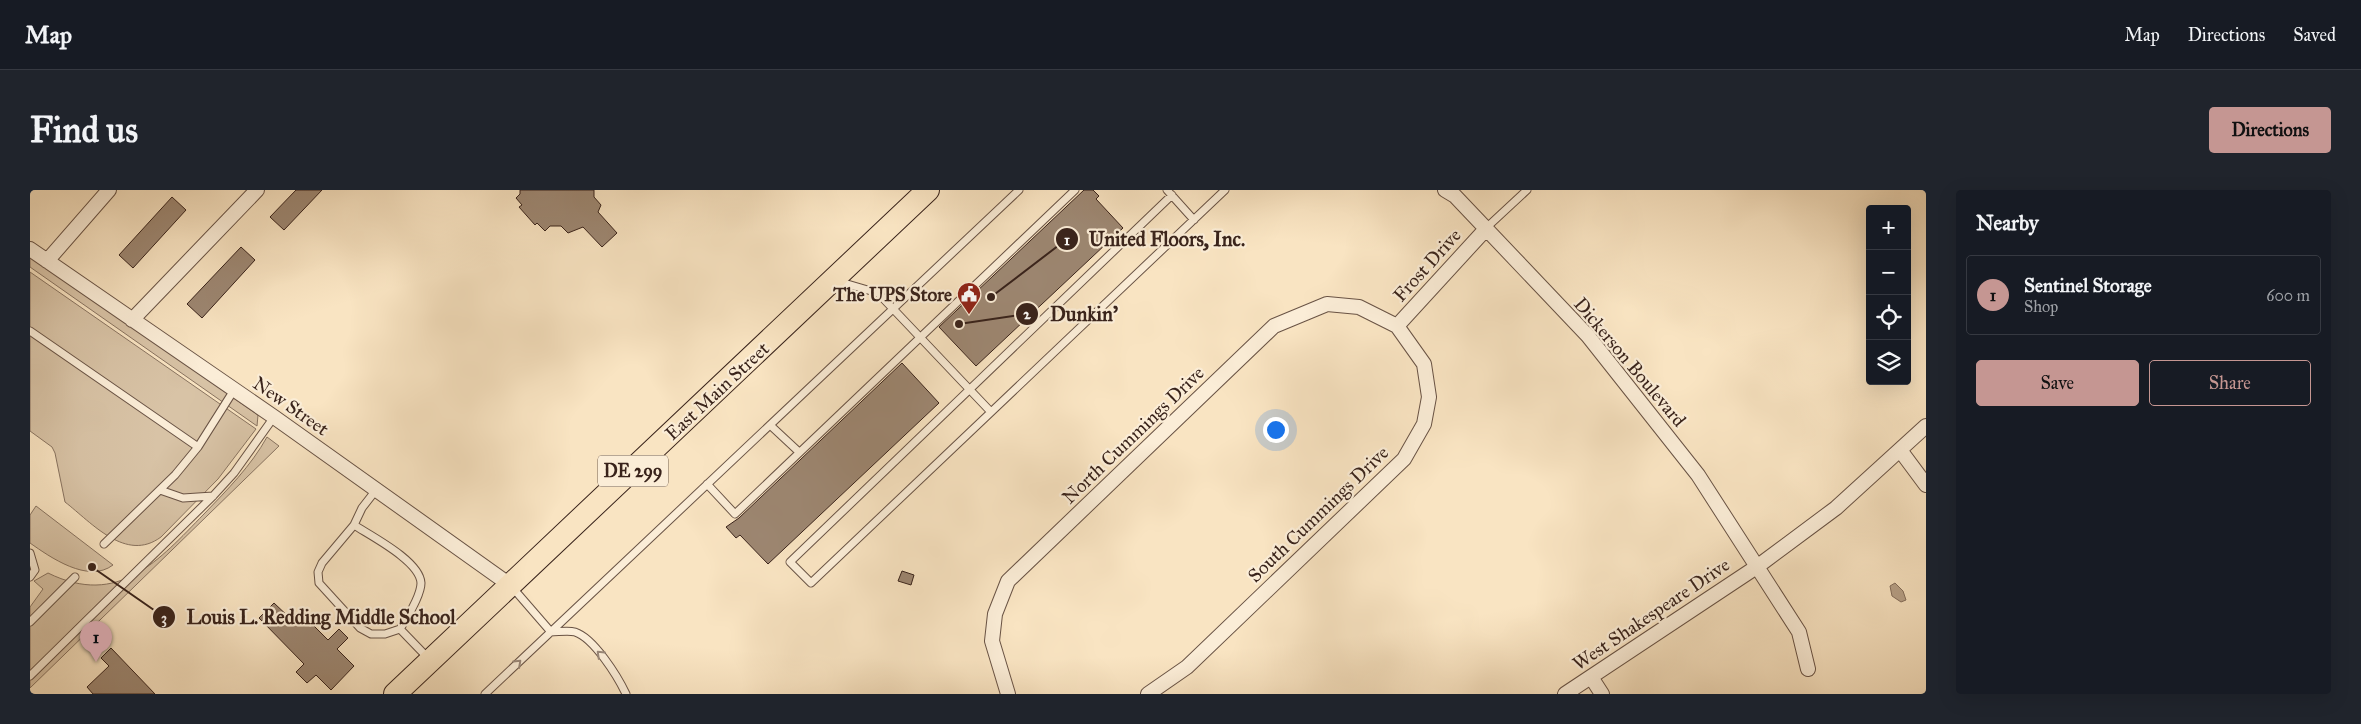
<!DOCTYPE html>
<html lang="en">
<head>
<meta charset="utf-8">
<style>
	body { margin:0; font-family:"IM FELL Great Primer",serif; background:#20242c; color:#f1f3f6 }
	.controls { position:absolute; right:15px; top:15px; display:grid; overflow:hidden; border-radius:5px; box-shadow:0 5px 20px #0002 }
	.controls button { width:45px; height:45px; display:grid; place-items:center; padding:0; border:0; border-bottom:1px solid #363941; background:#171b24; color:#f1f3f6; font:25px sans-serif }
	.you { position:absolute; left:1245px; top:239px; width:18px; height:18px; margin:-12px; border:4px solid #fff; border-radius:50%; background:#1a73e8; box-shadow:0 0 0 8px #1a73e833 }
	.badge { display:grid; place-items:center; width:32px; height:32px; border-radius:50%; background:#c59692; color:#111; font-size:16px; font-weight:700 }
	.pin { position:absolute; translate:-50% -41px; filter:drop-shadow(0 1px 2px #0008) }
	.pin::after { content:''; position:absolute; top:26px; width:18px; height:15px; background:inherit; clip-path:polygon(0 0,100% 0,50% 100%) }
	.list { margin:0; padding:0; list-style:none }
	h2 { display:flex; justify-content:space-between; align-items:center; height:65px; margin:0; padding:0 20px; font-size:21px }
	h2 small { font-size:16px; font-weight:400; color:#9ea1a6 }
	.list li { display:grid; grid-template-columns:32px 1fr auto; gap:15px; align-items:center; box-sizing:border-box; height:80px; margin:0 10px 10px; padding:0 10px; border:1px solid #363941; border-radius:5px }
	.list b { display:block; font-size:19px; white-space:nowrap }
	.list p { margin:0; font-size:16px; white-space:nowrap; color:#9ea1a6 }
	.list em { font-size:16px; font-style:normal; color:#9ea1a6 }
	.actions { display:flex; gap:10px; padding:15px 20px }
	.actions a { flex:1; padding:11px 0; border:1px solid #c59692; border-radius:5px; text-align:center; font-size:18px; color:#c59692 }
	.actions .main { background:#c59692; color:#111 }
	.icon { flex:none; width:28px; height:28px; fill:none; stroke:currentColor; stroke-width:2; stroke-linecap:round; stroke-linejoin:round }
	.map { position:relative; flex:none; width:1896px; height:504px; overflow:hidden; border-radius:5px }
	header { display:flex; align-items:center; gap:30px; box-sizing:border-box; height:70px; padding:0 25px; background:#171b24; border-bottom:1px solid #363941 }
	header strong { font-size:24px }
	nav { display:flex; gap:28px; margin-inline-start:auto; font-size:18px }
	.intro { display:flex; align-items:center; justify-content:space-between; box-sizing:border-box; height:120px; padding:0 30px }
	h1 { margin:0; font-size:35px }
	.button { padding:12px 22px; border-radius:5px; background:#c59692; color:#111; font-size:18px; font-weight:700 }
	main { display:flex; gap:30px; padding:0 30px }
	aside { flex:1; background:#171b24; border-radius:5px; box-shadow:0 5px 20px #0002 }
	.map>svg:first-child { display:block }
	.green { fill:#d8c3a6; stroke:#887360 }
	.water { fill:#b8a289; stroke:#856f5d }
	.building { fill:#9d8772; stroke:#39231b }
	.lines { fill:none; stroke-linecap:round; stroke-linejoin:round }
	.lane-casing { stroke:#695345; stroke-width:9 }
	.street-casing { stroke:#695345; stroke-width:16 }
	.primary-casing { stroke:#39231b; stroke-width:24 }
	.lane { stroke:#fbedd7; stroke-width:7 }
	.street { stroke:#fbedd7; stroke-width:14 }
	.primary { stroke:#f9e4c2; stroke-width:22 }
	.oneway { stroke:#9a8879 }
	.labels { text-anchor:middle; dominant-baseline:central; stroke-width:4.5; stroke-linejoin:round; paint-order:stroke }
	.shield { fill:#fbedd7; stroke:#736053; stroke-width:1 }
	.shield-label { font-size:18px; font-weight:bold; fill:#39231b }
	.street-label { font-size:19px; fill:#39231b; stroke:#fbedd7 }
	.poi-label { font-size:19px; font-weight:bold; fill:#39231b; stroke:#fbedd7; text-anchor:end }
	.leader { fill:none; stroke:#39231b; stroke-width:2 }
	.callout-dot { fill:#39231b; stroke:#fbedd7; stroke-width:2 }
	.mark-label { font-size:15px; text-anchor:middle; font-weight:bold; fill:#fff }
	.callout-label { font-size:20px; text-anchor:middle; font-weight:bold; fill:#39231b; stroke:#fbedd7; stroke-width:4.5; stroke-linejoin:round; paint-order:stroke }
</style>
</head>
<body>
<header>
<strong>Map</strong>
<nav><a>Map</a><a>Directions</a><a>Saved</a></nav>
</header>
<div class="intro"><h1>Find us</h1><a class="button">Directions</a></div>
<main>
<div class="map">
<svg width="1896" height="504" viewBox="0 0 1896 504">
	<rect width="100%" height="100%" fill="#f9e4c2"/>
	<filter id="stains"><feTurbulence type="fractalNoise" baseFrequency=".004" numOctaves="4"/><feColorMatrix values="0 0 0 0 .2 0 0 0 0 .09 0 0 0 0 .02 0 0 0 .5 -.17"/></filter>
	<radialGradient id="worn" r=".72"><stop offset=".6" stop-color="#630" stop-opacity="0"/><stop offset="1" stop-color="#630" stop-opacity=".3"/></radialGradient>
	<path class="green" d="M 0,66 L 228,225 L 227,236 L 0,77 Z
		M 0,82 L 226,239 L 188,289 L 131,347 C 96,373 62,333 35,312 L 25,263 L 22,257 L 0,241 Z
		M 237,247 L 249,256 L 0,498 L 0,417 L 13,399 L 4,391 L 18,383 C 89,418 129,370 174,324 C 197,300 221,276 237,247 Z
		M 6,316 L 83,375 C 58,394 20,367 0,353 L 0,325 Z"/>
	<path class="water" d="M 1865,393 L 1873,401 L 1876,410 L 1871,412 L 1862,406 L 1860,396 Z"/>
	<path class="building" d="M 266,0 L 292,0 L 254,40 L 240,27 Z
		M 490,0 L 564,0 L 564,7 L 571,15 L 568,22 L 587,43 L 572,57 L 553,37 L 538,43 L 531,36 L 520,36 L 515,41 L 507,33 L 505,35 L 489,17 L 492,15 L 486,8 L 490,4 Z
		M 1054,0 L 1063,0 L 1069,6 L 1066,9 L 1093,38 L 946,176 L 909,137 Z
		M 142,7 L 156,20 L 103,78 L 89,65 Z
		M 211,57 L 225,70 L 172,128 L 157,114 Z
		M 872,173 L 909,213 L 738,374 L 710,345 L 706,348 L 696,337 L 709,328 Z
		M 872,381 L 884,385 L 881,395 L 868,391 Z
		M 244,413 L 262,430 L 270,422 L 298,450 L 309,439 L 318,448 L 307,459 L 324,476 L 301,500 L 286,485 L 277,493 L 266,482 L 274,474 L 229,428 Z
		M 81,458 L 125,504 L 63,504 L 57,497 L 79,476 L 71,468 Z"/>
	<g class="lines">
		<g class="lane-casing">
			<path id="lane" d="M 1137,0 L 1164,30
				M 1142,5 L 760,372 L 781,393 L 1195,0
				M 1455,39 L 1497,0
				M 807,91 L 848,103 L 961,222
				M 0,141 L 168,257
				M 740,235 L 769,262
				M 677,294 L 705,324 L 1045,0
				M 130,300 L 153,308 L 183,306
				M 324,335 C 341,346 390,371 391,393 C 391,405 377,428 370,439 L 355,444 L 341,444 L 330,438 L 289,393 L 288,382 L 292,373 L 324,335 L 332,318 L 346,300
				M 74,354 L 145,285 L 168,257 L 204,200
				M 0,363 L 5,380 L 0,387
				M 482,397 L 521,442 C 528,442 538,440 545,442 C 564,448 588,487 596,504
				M 0,432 L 45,387
				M 370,439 L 398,468
				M 0,486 L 183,306 L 204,283 L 244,227
				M 455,504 L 989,0"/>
		</g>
		<g class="street-casing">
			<path id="street" d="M 1415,0 L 1425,6 L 1558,146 L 1668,285 L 1769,442 L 1778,479
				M 0,59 L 244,227 L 480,395
				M 17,71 L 79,0
				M 102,130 L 227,0
				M 1367,136 L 1455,40
				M 1870,260 L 1896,295
				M 1561,487 L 1572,504
				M 978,504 L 962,451 L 965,424 L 978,391 L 1244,136 L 1297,114 L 1329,117 L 1367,136 L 1394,174 L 1399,207 L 1394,234 L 1374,269 L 1157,477 L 1118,504
				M 1535,504 L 1728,376 L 1806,318 L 1896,236"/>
		</g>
		<g class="primary-casing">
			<path id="primary" d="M 365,504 L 898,0"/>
		</g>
		<use href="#lane" class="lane"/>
		<use href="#street" class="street"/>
		<use href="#primary" class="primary"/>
	</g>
	<defs><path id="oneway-chevron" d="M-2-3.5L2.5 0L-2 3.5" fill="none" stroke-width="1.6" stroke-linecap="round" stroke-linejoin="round" transform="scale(1.25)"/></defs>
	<g class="oneway">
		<use href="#oneway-chevron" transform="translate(570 464) rotate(-136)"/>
		<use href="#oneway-chevron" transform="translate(488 473) rotate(-43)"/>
	</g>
	<defs>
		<g id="civic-pin" transform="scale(1.25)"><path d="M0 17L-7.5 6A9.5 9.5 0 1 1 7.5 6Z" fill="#8f2418" stroke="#fbedd7"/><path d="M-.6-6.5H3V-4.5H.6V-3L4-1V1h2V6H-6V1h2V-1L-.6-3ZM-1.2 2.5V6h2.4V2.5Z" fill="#fff"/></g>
	</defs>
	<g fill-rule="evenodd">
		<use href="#civic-pin" x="939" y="104"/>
	</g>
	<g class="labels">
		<rect class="shield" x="568" y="265.5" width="70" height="31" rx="4"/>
		<g class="shield-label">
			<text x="603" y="281">DE 299</text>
		</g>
		<g class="street-label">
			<text transform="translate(1397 75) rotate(-48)">Frost Drive</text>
			<text transform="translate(1600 172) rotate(50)">Dickerson Boulevard</text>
			<text transform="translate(687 201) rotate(-43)">East Main Street</text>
			<text transform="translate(261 216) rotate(35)">New Street</text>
			<text transform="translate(1103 245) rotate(-44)">North Cummings Drive</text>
			<text transform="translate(1288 324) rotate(-44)">South Cummings Drive</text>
			<text transform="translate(1621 424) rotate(-34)">West Shakespeare Drive</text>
		</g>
		<g class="poi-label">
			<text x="922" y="104">The UPS Store</text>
		</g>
	</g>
	<path class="leader" d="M961 107L1037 49M929 134L997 124M62 377L134 427"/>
	<g class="callout-dot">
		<circle cx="961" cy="107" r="5"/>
		<circle cx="929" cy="134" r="5"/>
		<circle cx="62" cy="377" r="5"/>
		<circle cx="1037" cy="49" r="12"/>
		<circle cx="997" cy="124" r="12"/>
		<circle cx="134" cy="427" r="12"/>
	</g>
	<g class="mark-label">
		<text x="1037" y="55">1</text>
		<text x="997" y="129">2</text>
		<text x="134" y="433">3</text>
	</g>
	<g class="callout-label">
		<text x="1137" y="56">United Floors, Inc.</text>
		<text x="1054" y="131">Dunkin'</text>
		<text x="291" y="434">Louis L. Redding Middle School</text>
	</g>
	<rect width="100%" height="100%" filter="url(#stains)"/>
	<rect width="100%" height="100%" fill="url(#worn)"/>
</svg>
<div class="controls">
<button>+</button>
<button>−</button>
<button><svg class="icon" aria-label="locate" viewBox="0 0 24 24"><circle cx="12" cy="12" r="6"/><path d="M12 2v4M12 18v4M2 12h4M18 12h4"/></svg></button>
<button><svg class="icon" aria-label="layers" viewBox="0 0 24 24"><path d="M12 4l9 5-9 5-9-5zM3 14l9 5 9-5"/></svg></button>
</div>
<div class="you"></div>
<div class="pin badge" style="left:66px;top:472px">1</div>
</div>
<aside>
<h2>Nearby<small></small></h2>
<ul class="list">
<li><span class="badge">1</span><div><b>Sentinel Storage</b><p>Shop</p></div><em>600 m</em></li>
</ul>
<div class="actions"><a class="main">Save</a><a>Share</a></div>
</aside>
</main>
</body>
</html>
